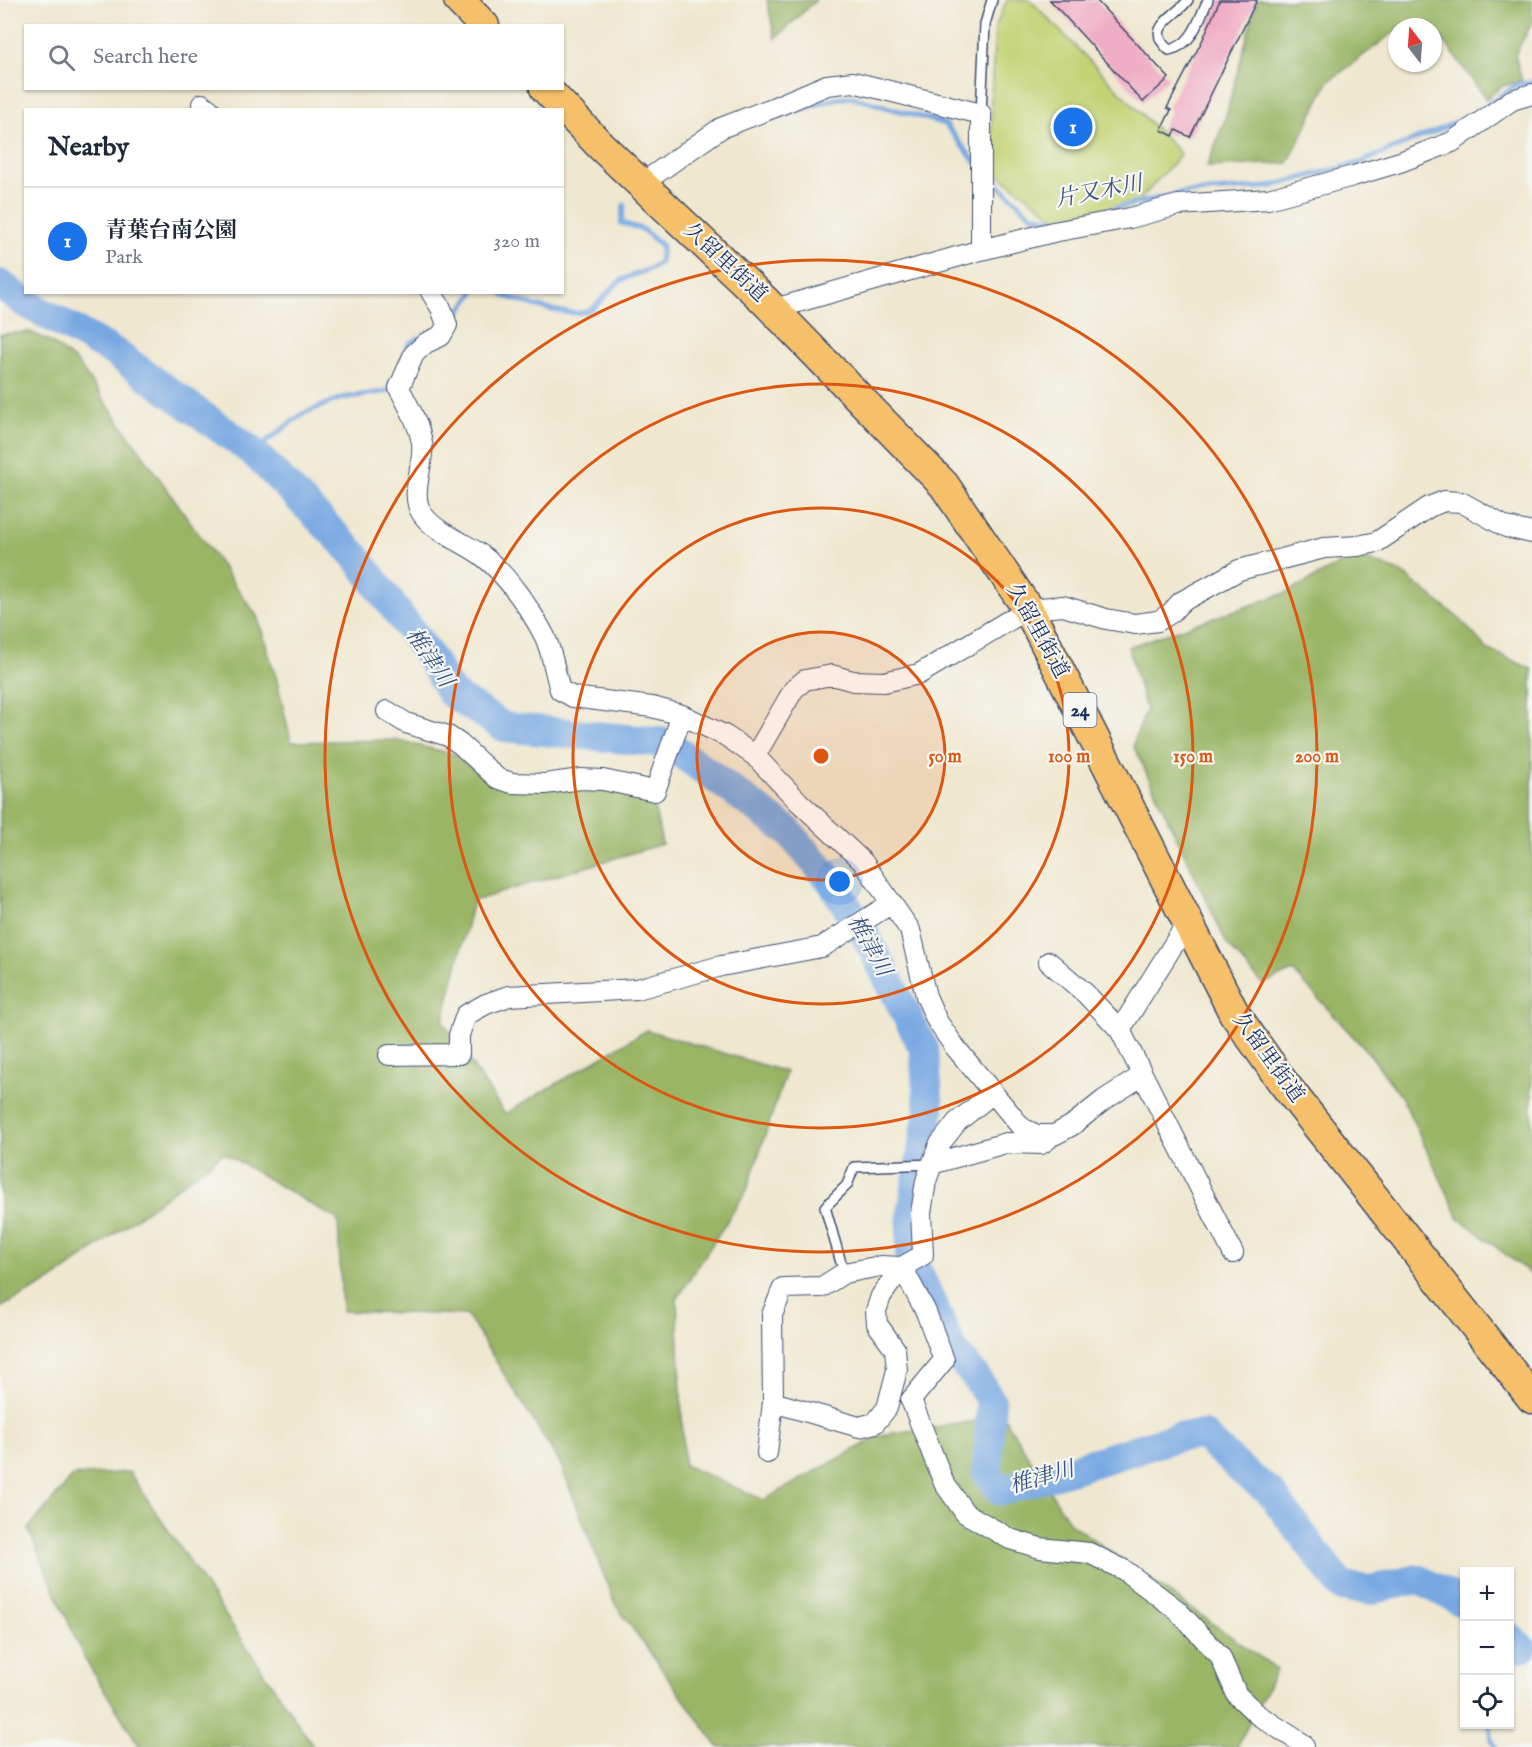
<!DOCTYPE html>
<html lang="en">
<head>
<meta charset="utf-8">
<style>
	body { margin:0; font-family:"IM FELL English","Noto Serif JP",serif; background:#f6f6f7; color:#1f2937 }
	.controls { position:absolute; right:18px; bottom:18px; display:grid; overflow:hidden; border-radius:0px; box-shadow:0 2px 4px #0004 }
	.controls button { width:54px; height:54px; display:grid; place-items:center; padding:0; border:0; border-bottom:2px solid #e0e1e3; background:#fff; color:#1f2937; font:30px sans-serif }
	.compass { position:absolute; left:1388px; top:18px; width:54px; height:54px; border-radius:50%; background:#fff; box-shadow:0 2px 4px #0004; rotate:343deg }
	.you { position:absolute; left:840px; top:882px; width:21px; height:21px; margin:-15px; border:4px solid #fff; border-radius:50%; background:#1a73e8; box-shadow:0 0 0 9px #1a73e833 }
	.badge { display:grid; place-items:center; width:39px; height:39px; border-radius:50%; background:#1a73e8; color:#fff; font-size:20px; font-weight:700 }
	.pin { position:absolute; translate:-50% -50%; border:3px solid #fff; box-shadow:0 2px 6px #0006 }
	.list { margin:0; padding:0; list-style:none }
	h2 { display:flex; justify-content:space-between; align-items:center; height:78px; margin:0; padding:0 24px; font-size:26px }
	h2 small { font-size:20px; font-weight:400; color:#747a83 }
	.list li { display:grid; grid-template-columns:39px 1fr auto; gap:18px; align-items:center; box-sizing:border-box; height:108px; padding:0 24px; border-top:2px solid #e0e1e3 }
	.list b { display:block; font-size:22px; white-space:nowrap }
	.list p { margin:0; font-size:20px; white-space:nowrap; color:#747a83 }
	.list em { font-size:20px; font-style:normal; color:#747a83 }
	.icon { flex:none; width:33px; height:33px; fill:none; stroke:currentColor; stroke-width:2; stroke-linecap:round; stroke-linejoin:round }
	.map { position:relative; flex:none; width:1532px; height:1747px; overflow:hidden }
	.search { position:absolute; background:#fff; box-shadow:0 2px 4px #0004; left:24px; top:24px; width:540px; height:66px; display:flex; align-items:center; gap:15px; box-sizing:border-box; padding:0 21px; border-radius:0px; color:#747a83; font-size:22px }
	.panel { position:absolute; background:#fff; box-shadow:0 2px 4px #0004; left:24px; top:108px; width:540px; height:186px; border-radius:0px }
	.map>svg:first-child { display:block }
	.green { fill:#c3d375; stroke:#6f816a; stroke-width:1.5 }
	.forest { fill:#9ab566; stroke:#5a7262; stroke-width:1.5 }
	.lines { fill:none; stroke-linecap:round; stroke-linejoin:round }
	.stream { stroke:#78a8e2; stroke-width:5 }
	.river { stroke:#78a8e2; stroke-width:30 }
	.building { fill:#f0aec6 }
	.lane-casing { stroke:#3b4b6f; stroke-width:12 }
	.street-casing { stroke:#3b4b6f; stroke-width:22 }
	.primary-casing { stroke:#3b4b6f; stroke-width:33 }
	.lane { stroke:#fff; stroke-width:9 }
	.street { stroke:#fff; stroke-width:20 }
	.primary { stroke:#f6c06b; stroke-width:30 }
	.ring { fill:none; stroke:#de5710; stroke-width:3 }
	.labels { text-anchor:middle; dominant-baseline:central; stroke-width:4.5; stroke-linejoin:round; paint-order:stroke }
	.shield { fill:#f6f6f2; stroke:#5d6b8a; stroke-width:1.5 }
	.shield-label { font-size:20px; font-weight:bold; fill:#1b2f5e }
	.street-label { font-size:21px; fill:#1b2f5e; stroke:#f6f6f2 }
	.water-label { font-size:22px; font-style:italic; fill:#375386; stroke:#f6f6f2 }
	.centre { fill:#de5710; stroke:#f6f6f2; stroke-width:3 }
	.ring-label { font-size:18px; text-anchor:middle; font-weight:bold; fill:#de5710; stroke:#f6f6f2; stroke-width:4.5; stroke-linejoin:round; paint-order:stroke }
</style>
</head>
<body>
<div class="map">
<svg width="1532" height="1747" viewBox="0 0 1532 1747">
	<rect width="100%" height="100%" fill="#f6f6f2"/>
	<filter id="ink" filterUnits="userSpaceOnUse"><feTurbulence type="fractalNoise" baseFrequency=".0167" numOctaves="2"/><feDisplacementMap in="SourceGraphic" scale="12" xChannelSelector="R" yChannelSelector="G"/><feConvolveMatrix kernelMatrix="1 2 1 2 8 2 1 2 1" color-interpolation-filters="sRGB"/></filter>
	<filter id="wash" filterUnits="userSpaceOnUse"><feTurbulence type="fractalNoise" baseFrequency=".008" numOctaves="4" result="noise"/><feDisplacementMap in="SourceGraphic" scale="24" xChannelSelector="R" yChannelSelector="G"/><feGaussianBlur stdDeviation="1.35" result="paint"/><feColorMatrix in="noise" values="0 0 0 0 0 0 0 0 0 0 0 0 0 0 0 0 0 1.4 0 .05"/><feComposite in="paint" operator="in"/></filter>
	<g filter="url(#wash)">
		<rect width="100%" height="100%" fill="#efe7cf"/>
		<path class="green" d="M 1007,0 L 1030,0 L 1181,154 L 1136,204 L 1059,221 L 993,170 L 991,99 L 995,28 Z"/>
		<path class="forest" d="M 767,0 L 816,0 L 775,39 Z
			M 1257,0 L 1532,0 L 1532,22 L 1515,55 L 1522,81 L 1502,86 L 1486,99 L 1442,38 L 1433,37 L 1433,27 L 1397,27 L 1397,34 L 1393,33 L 1328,82 L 1288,163 L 1207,167 L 1225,119 Z
			M 30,332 L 48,340 L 77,362 L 257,616 L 277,680 L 291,742 L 395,740 L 457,755 L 492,785 L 590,784 L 653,800 L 662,844 L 473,901 L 443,1022 L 505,1114 L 647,1030 L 786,1072 L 747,1190 L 677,1299 L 684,1465 L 764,1500 L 881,1435 L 1004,1417 L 1070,1523 L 1277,1669 L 1237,1747 L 718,1747 L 615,1604 L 560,1463 L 467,1315 L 342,1311 L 338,1220 L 224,1153 L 52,1280 L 0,1308 L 0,334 Z
			M 1356,555 L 1402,573 L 1460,619 L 1487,649 L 1532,669 L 1532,1275 L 1459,1218 L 1402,1098 L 1372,1057 L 1293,971 L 1262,984 L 1227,944 L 1133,745 L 1146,710 L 1128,647 L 1286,593 Z
			M 129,1472 L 314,1747 L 140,1747 L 84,1658 L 28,1529 L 73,1476 Z"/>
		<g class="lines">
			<path class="stream" d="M 767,120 L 835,99 L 852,97 L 945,124 L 975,162
				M 986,173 L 1031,215 L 1059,221 L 1182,193 L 1268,187 L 1362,162 L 1473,115 L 1516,85 L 1532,82
				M 501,292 L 505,296 C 524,302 575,321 592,309 C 602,301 609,290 619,282 C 632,273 649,273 660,262 L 662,246 L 642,229 L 621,223 L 624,205
				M 450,320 L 455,318 L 474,292
				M 405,353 L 409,344 L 419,338
				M 253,452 L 302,414 L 342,398 L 388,391 L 392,380
				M 1510,1671 L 1522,1648 L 1532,1648
				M 1490,1724 L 1492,1742 L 1495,1747"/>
			<path class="river" d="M 0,284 L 24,302 L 114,352 L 253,452 L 355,555 L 426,651 L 452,694 L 504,727 L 667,743 L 788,831 L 830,880 L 866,936 L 924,1049 L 929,1110 L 912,1212 L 910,1255 L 953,1351 L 975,1376 L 991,1401 L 987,1473 L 1001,1491 L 1177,1437 L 1203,1435 L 1240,1469 L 1270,1492 L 1342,1587 L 1370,1590 L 1418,1579 L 1464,1603
				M 1510,1638 L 1522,1648"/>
		</g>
		<g id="blocks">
			<path class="building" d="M 1050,0 L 1096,0 L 1169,78 L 1143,102 Z
				M 1220,0 L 1257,0 L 1190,137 L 1176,130 L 1173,136 L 1161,130 L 1171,110 L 1167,108 L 1203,39 Z"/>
		</g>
	</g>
	<g filter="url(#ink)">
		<use href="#blocks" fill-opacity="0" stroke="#3b4b6f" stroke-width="1.5"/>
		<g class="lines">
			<g class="lane-casing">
				<path id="lane" d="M 1188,0 C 1176,17 1143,27 1169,50 C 1193,45 1198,21 1208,0
					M 981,114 L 985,24 L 992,0
					M 844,1273 L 825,1207 L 847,1185 L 854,1167 L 932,1164"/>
			</g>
			<g class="street-casing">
				<path id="street" d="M 202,104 L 210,110
					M 641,184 L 721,128 L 775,107 L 827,85 L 853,82 L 981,114 L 981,250
					M 431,292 L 441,308 L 447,325 L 441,336 L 426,343 L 414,354 L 399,388 C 408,405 419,424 422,443 C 425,466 408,495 423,515 C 437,534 465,542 484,557 C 506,574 532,611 545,637 C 552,652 555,673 560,690 L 573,697 L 652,707 L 682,715 L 726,736 L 755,756 L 799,802 L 863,862 L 910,930 L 926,996 L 937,1021 L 955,1047 L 1022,1128 L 1037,1135 L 1054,1135 L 1071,1126 L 1104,1100 L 1143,1075
					M 774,309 L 981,250 L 1053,232 L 1130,218 L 1178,205 L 1268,199 L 1353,176 L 1400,162 L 1452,142 L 1512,100 L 1532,94
					M 387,711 L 406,723 L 448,736 L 460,744 L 497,778 L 512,783 L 545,784 L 581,779 L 603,780 L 655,791 L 682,715
					M 755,756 L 794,689 L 805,680 L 832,675 L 853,681 L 884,682 L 919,674 L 1028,609 L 1063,606 L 1106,619 L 1135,624 L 1158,621 L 1171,613 L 1181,602 L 1239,570 L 1324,548 L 1358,546 L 1377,542 L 1429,507 L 1444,501 L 1461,502 L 1506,527 L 1532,533
					M 1049,962 L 1086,994 L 1120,1030 L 1233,1253
					M 1120,1030 L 1187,923
					M 389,1055 L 459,1054 L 459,1035 L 466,1015 L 486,1004 L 509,996 L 637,989 L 721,966 L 822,947 L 892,903
					M 932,1164 L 1006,1143 L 1041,1144 L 1048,1139
					M 773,1402 L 859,1427 L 875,1423 L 887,1408 L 897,1370 L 895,1349 L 877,1324 L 876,1311 L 881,1296 L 902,1267 L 923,1255 L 921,1213 L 926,1181 L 939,1145 L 957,1122 L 993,1093
					M 767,1453 L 773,1402 L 772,1315 L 783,1288 L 822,1287 L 844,1273 L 881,1266 L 902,1267 L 926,1312 L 944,1360 L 911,1400 L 944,1483 L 965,1513 L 1010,1539 L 1040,1548 L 1089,1553 L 1124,1570 L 1177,1610 L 1220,1656 L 1237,1695 L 1258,1715 L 1303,1744 L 1304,1747"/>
			</g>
			<g class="primary-casing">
				<path id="primary" d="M 459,0 L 484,26
					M 545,88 L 602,147 L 765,301 L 944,485 L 1028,609 L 1234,1013 L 1282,1081 L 1532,1398"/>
			</g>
			<use href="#lane" class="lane"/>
			<use href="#street" class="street"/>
			<use href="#primary" class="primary"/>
		</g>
	</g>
	<circle cx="821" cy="756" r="124" fill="#de5710" fill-opacity=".12"/>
	<g class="ring">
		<circle cx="821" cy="756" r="124"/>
		<circle cx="821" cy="756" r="248"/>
		<circle cx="821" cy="756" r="372"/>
		<circle cx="821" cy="756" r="496"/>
	</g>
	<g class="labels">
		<rect class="shield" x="1063.5" y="693" width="33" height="34" rx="4.5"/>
		<g class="shield-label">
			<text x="1080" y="710">24</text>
		</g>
		<g class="street-label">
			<text transform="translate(725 263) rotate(43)">久留里街道</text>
			<text transform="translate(1037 631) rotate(61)">久留里街道</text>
			<text transform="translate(1268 1058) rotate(54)">久留里街道</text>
		</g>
		<g class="water-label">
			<text transform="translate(1099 192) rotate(-11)">片又木川</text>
			<text transform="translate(429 658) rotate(56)">椎津川</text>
			<text transform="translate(869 946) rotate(61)">椎津川</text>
			<text transform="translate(1042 1478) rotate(-16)">椎津川</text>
		</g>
	</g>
	<circle cx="821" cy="756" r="9" class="centre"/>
	<g class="ring-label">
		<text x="945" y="762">50 m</text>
		<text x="1069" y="762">100 m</text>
		<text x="1193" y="762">150 m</text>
		<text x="1317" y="762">200 m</text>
	</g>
</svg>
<div class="controls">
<button>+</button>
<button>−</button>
<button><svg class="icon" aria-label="locate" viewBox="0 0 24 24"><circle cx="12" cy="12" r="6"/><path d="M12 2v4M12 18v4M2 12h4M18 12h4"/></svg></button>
</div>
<svg class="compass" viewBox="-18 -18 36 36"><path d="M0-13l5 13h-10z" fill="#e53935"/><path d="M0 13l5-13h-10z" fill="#747a83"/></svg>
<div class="you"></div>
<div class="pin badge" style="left:1073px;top:127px">1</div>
<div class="search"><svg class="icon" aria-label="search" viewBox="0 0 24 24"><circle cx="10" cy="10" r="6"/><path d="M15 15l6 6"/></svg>Search here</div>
<section class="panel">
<h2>Nearby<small></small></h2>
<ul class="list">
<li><span class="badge">1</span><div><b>青葉台南公園</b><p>Park</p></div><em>320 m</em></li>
</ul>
</section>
</div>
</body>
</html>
